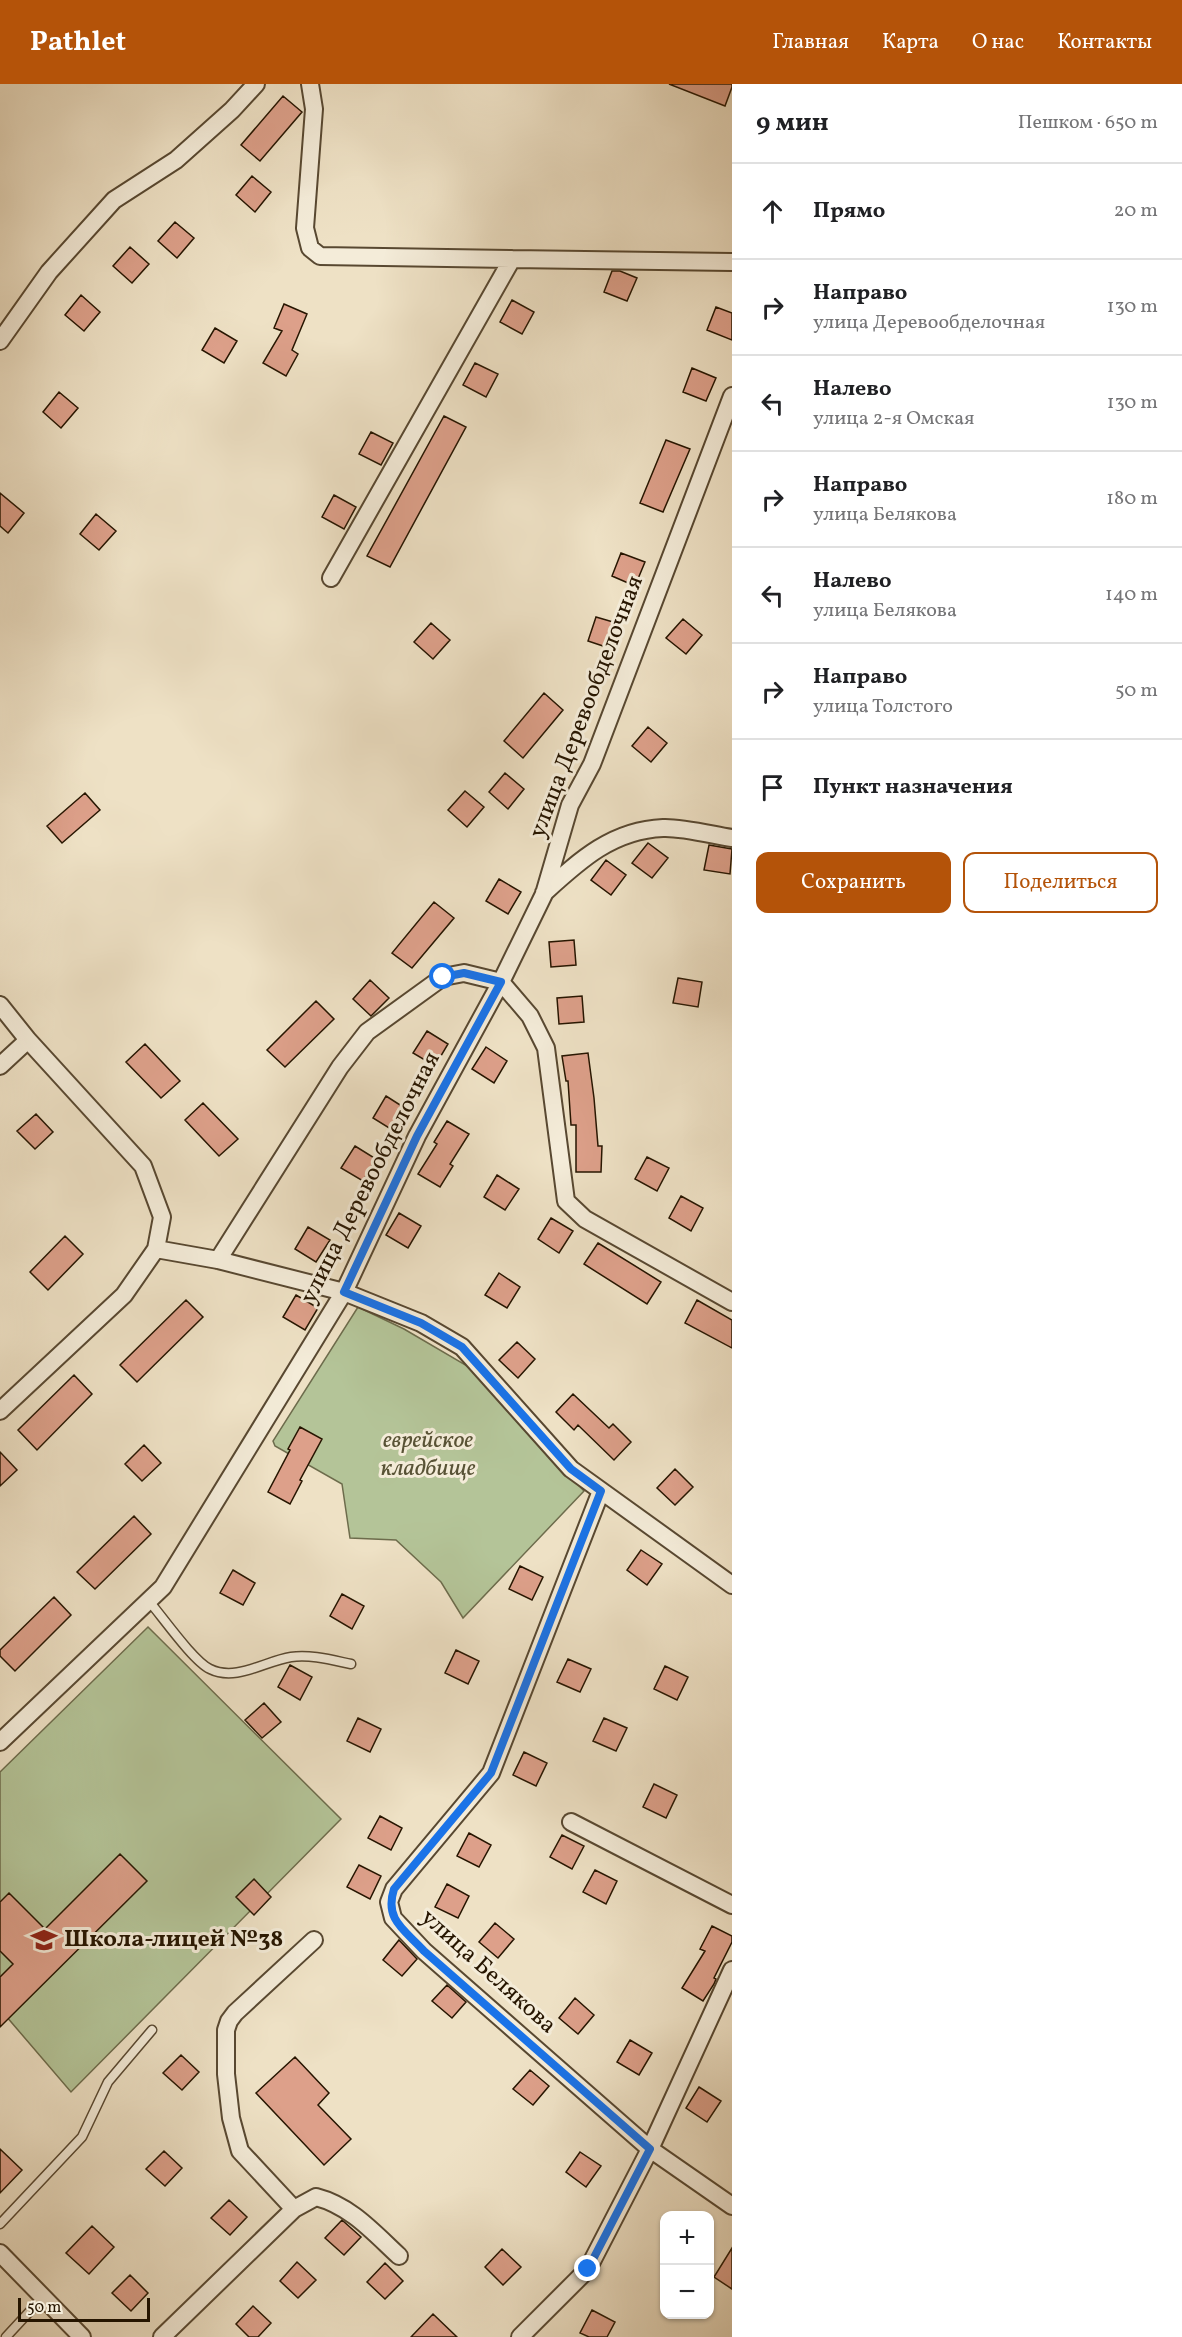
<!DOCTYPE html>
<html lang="ru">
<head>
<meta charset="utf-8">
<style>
	body { margin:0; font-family:Vollkorn,serif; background:#f2f2f2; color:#202124 }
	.controls { position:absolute; right:18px; bottom:18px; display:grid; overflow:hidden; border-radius:12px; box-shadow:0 2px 4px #0004 }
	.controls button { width:54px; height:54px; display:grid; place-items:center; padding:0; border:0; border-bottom:2px solid #e0e0e0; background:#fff; color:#202124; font:30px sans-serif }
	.scale { position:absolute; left:18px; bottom:15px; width:132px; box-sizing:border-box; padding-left:6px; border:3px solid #261500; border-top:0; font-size:16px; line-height:21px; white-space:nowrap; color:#261500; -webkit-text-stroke:4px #f4ecd9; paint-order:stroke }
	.stop { position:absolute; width:18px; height:18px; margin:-14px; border:4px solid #1a73e8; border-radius:50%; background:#fff }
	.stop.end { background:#1a73e8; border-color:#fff; box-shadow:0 2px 6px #0008 }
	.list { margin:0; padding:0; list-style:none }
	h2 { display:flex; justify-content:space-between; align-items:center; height:78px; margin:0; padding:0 24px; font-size:26px }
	h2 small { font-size:20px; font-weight:400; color:#757577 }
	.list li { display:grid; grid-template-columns:39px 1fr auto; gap:18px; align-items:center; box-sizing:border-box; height:96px; padding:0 24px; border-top:2px solid #e0e0e0 }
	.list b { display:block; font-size:22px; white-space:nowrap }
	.list p { margin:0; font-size:20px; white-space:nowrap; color:#757577 }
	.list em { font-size:20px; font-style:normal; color:#757577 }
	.actions { display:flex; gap:12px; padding:18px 24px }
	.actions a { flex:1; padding:14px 0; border:2px solid #b45309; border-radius:12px; text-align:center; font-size:21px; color:#b45309 }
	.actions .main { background:#b45309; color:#fff }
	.icon { flex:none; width:33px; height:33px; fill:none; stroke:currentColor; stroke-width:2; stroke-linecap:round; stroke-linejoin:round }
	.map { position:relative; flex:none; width:732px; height:2253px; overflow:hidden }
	header { display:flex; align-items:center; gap:36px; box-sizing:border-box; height:84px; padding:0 30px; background:#b45309; color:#fff }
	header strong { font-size:28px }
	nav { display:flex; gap:33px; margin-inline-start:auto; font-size:21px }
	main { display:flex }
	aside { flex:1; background:#fff }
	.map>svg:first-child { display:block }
	.green { fill:#b4c498; stroke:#6d6c4c; stroke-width:1.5 }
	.building { fill:#dda08a; stroke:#261500; stroke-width:1.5 }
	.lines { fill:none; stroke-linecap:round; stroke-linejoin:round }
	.lane-casing { stroke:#584831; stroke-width:11 }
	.street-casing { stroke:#584831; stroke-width:20 }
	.lane { stroke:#f4ecd9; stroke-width:8 }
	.street { stroke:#f4ecd9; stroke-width:16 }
	.route { stroke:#1a73e8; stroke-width:8 }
	.labels { text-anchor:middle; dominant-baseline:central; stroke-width:6; stroke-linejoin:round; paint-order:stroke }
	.street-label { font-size:24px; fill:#261500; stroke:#f4ecd9 }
	.park-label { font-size:24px; font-style:italic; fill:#585235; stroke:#f4ecd9 }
	.poi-label { font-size:24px; font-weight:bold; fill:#261500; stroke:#f4ecd9; text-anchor:start }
</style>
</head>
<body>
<header>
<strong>Pathlet</strong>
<nav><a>Главная</a><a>Карта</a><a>О нас</a><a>Контакты</a></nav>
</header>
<main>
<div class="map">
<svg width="732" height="2253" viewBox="0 0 732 2253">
	<rect width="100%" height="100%" fill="#eee1c5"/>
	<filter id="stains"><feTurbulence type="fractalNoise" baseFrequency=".00333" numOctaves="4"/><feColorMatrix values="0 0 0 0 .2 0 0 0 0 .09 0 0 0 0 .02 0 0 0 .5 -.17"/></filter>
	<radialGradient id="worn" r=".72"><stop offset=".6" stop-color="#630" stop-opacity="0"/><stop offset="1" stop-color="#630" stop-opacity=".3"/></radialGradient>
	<path class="green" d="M 358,1223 L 404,1245 L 469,1283 L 584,1407 L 463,1534 L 441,1498 L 396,1456 L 350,1454 L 342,1400 L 275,1362 L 273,1357 Z
		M 148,1543 L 341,1735 L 71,2008 L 0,1925 L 0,1688 Z"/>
	<path class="building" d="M 669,0 L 732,0 L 732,3 L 725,22 Z
		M 283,12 L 302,28 L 260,77 L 241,61 Z
		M 252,92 L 271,108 L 255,128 L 236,111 Z
		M 175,138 L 194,154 L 177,174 L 158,157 Z
		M 130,163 L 149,180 L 132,199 L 113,182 Z
		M 612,187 L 620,187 L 637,194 L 627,217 L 604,208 Z
		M 81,211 L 100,228 L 84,247 L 65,231 Z
		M 512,216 L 534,228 L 522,250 L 500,238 Z
		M 284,220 L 307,230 L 292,266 L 298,270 L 286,292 L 263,279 L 282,247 L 274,244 Z
		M 716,223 L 732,229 L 732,256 L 707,246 Z
		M 215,244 L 237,257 L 224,279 L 202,266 Z
		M 475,279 L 498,290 L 486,313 L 463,301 Z
		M 692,284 L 716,294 L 706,317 L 683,308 Z
		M 59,308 L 78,324 L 61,344 L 43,328 Z
		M 444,332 L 466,343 L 390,483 L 367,472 Z
		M 371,348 L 393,359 L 381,381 L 359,370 Z
		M 666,356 L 690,365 L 663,428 L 640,419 Z
		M 0,409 L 24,429 L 8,449 L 0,442 Z
		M 334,411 L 356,423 L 344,445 L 322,433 Z
		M 96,430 L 116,447 L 99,466 L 80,450 Z
		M 621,469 L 645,478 L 635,502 L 612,492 Z
		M 596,533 L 620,540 L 612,565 L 588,557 Z
		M 683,535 L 702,551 L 686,570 L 666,554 Z
		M 431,539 L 450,556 L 433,575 L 414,558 Z
		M 544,609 L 563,626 L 523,674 L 504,657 Z
		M 648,643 L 667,659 L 651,678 L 632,662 Z
		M 505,689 L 524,705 L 508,725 L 489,708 Z
		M 465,707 L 484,723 L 467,743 L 448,726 Z
		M 85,709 L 100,726 L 62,759 L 47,742 Z
		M 648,759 L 668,774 L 652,794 L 632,779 Z
		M 709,761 L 732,765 L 730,790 L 704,786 Z
		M 606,776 L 626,791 L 611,811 L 591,796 Z
		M 499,795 L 521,808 L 508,830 L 486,817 Z
		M 434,818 L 454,834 L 412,884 L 392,869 Z
		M 574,856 L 576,881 L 551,883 L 549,858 Z
		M 678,894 L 702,898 L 698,923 L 673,919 Z
		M 370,896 L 389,914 L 371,932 L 353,915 Z
		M 582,912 L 584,938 L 559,940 L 557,914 Z
		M 316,917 L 334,935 L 285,983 L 267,966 Z
		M 427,947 L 448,960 L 435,982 L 413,969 Z
		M 145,960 L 180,997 L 161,1014 L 126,978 Z
		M 486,963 L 507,977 L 494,999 L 472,985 Z
		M 588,969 L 594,1014 L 598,1062 L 602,1062 L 601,1088 L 576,1088 L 576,1041 L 571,1041 L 568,997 L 566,997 L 562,972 Z
		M 386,1012 L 408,1026 L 394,1047 L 373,1034 Z
		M 203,1019 L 238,1055 L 219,1072 L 185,1036 Z
		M 36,1030 L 53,1048 L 35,1065 L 17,1047 Z
		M 447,1037 L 469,1050 L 450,1080 L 453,1082 L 440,1103 L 418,1090 L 437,1060 L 434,1058 Z
		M 355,1062 L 376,1075 L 363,1097 L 341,1084 Z
		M 647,1073 L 669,1084 L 657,1107 L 635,1095 Z
		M 497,1091 L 519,1105 L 505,1126 L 484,1113 Z
		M 681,1112 L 703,1124 L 691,1147 L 669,1134 Z
		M 399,1129 L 421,1142 L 408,1164 L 386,1151 Z
		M 551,1134 L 573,1147 L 559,1169 L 538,1155 Z
		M 308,1143 L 330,1156 L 316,1178 L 295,1165 Z
		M 65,1152 L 83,1170 L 48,1206 L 30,1188 Z
		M 598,1159 L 661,1198 L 647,1220 L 584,1180 Z
		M 499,1189 L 520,1203 L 507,1224 L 485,1211 Z
		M 296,1211 L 318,1224 L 305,1246 L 283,1233 Z
		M 186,1216 L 203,1233 L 137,1298 L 120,1281 Z
		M 697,1216 L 732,1236 L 732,1264 L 685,1239 Z
		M 517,1258 L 535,1275 L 518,1294 L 499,1276 Z
		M 74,1291 L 92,1310 L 37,1366 L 18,1346 Z
		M 573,1310 L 609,1344 L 613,1340 L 631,1358 L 614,1376 L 578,1341 L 574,1346 L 556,1328 Z
		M 300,1343 L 322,1355 L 300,1396 L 302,1397 L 290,1420 L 268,1408 L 290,1366 L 288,1365 Z
		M 144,1361 L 161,1379 L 142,1397 L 125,1380 Z
		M 0,1368 L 17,1386 L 0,1402 Z
		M 675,1385 L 693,1403 L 675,1421 L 657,1404 Z
		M 134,1432 L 151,1450 L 95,1505 L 77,1488 Z
		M 641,1466 L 662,1480 L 647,1501 L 627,1486 Z
		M 520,1482 L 543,1493 L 532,1516 L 509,1505 Z
		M 233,1486 L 255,1499 L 243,1521 L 220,1509 Z
		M 342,1510 L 364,1522 L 352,1545 L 330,1532 Z
		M 54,1513 L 71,1531 L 15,1587 L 0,1572 L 0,1566 Z
		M 456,1566 L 479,1577 L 468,1600 L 445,1589 Z
		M 568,1575 L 591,1585 L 580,1608 L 557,1598 Z
		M 290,1581 L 312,1593 L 300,1616 L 278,1603 Z
		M 665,1582 L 688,1593 L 677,1616 L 654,1605 Z
		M 264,1619 L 281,1638 L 262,1654 L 245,1636 Z
		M 358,1634 L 381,1645 L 370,1668 L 347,1657 Z
		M 604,1634 L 627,1644 L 616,1667 L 593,1657 Z
		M 524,1668 L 547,1679 L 536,1702 L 513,1691 Z
		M 654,1700 L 677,1711 L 666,1734 L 643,1723 Z
		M 380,1732 L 402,1744 L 391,1766 L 368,1754 Z
		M 469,1749 L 491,1761 L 479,1783 L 457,1772 Z
		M 562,1751 L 584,1762 L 572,1785 L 550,1773 Z
		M 120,1770 L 147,1797 L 0,1943 L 0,1893 L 13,1880 L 0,1867 L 0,1818 L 9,1809 L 45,1845 Z
		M 359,1781 L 381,1792 L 370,1815 L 347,1803 Z
		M 595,1786 L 617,1797 L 606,1820 L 583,1808 Z
		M 254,1795 L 271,1813 L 254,1831 L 236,1813 Z
		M 447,1800 L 469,1812 L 458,1834 L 435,1823 Z
		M 495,1839 L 514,1855 L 498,1874 L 479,1858 Z
		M 712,1842 L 732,1852 L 732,1858 L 714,1894 L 716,1895 L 714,1900 L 703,1917 L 682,1904 L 705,1867 L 700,1865 Z
		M 399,1856 L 417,1875 L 402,1892 L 383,1876 Z
		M 447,1901 L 466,1918 L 452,1934 L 432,1917 Z
		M 575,1914 L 594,1931 L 578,1950 L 559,1934 Z
		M 630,1956 L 652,1969 L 639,1991 L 617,1978 Z
		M 181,1971 L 199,1988 L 182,2006 L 163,1989 Z
		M 295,1973 L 329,2009 L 318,2021 L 351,2055 L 324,2081 L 256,2009 Z
		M 530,1986 L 549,2002 L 533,2021 L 513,2005 Z
		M 699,2003 L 721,2017 L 707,2038 L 686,2024 Z
		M 0,2065 L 22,2086 L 0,2109 Z
		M 164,2067 L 182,2084 L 165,2102 L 146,2085 Z
		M 580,2068 L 601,2082 L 586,2103 L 566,2088 Z
		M 229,2116 L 247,2133 L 230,2151 L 211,2134 Z
		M 342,2136 L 361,2153 L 344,2171 L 325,2154 Z
		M 92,2142 L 114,2163 L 89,2190 L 66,2169 Z
		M 732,2164 L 732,2205 L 714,2193 Z
		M 502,2165 L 521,2183 L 503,2201 L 485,2183 Z
		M 297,2178 L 316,2196 L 298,2214 L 280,2197 Z
		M 385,2179 L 403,2197 L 385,2215 L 367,2198 Z
		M 130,2191 L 148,2209 L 131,2227 L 112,2209 Z
		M 253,2222 L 271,2239 L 258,2253 L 249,2253 L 236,2240 Z
		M 592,2226 L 615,2238 L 607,2253 L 589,2253 L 580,2249 Z
		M 433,2230 L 457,2253 L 411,2253 Z"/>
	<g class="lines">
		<g class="lane-casing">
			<path id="lane" d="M 148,1516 C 162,1532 193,1577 210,1585 C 236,1598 265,1577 291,1573 C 310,1570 332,1576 351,1580
				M 0,2140 L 82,2053 L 108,1998 L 152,1946
				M 6,2253 L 43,2213"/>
		</g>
		<g class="street-casing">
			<path id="street" d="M 310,0 L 314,25 L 305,144 L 310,164 L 320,172 L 512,175
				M 0,257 L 49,188 L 114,116 L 176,76 L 232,26 L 256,0
				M 331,494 L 512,175 L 732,178
				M 544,809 C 579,777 612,746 663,744 C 681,743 713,751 732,754
				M 0,921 L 28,956 L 143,1082 L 162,1133 L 156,1165 L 124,1211 L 0,1327
				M 0,982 L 28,956
				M 156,1165 L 218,1176 L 344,1208 L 421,1239 L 462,1263 L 571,1385 L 732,1501
				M 218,1176 L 340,983 L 367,948 L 443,893 L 464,889 L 501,898 L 530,932 L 546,964 L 566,1117 L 585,1135 L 732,1218
				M 601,1407 L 491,1689 L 394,1805 L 389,1818 L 393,1834 L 424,1867 L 650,2065 L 732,2122
				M 0,1658 L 163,1503 L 344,1208 L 417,1052 L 501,898 L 544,810 L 570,721 L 592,680 L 732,312
				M 571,1738 L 732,1821
				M 294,2125 L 240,2067 L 231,2034 L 226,1990 L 226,1946 L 229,1937 L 235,1929 L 314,1856
				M 0,2169 L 82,2253
				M 162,2253 L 294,2125 L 316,2113 C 351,2122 374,2149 399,2172
				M 520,2253 L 588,2185 L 650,2065 L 732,1886"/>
		</g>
		<use href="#lane" class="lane"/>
		<use href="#street" class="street"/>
	</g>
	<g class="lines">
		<path class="route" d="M 443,893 L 464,889 L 501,898 L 417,1052 L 344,1208 L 421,1239 L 462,1263 L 571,1385 L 601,1407 L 491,1689 L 394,1805 C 384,1836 405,1846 424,1867 L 650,2065 L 588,2185"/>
	</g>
	<defs>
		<g id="school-bare" transform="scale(2.07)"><path d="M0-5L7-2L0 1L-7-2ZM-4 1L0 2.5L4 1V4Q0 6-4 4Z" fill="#8f2418" stroke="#f4ecd9" stroke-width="2.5" paint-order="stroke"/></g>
	</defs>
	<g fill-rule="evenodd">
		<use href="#school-bare" x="44" y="1856"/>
	</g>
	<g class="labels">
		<g class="street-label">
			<text transform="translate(587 623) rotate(-69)">улица Деревообделочная</text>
			<text transform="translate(371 1094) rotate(-63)">улица Деревообделочная</text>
			<text transform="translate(488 1888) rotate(42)">улица Белякова</text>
		</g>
		<g class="park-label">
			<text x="428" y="1357">еврейское<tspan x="428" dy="28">кладбище</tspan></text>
		</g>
		<g class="poi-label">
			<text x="64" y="1856">Школа-лицей №38</text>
		</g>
	</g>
	<rect width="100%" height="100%" filter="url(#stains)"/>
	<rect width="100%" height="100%" fill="url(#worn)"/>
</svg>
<div class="controls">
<button>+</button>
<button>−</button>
</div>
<div class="scale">50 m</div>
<div class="stop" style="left:443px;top:893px"></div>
<div class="stop end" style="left:588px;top:2185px"></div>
</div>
<aside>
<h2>9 мин<small>Пешком · 650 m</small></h2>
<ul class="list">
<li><svg class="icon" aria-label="ahead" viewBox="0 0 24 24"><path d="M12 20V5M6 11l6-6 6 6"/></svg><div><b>Прямо</b></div><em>20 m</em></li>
<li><svg class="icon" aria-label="right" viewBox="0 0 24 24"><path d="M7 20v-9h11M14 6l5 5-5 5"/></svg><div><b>Направо</b><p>улица Деревообделочная</p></div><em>130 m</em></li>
<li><svg class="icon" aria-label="left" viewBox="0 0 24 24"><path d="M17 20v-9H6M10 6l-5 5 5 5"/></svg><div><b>Налево</b><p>улица 2-я Омская</p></div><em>130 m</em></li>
<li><svg class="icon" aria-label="right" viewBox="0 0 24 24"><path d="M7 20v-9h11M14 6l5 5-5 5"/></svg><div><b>Направо</b><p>улица Белякова</p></div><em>180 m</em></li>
<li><svg class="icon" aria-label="left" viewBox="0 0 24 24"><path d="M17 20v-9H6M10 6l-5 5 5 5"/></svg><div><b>Налево</b><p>улица Белякова</p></div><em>140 m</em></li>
<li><svg class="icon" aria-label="right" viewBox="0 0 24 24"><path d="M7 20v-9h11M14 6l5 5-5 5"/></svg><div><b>Направо</b><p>улица Толстого</p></div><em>50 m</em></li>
<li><svg class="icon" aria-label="arrive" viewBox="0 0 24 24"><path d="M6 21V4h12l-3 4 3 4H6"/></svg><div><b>Пункт назначения</b></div></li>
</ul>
<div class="actions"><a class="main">Сохранить</a><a>Поделиться</a></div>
</aside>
</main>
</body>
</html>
